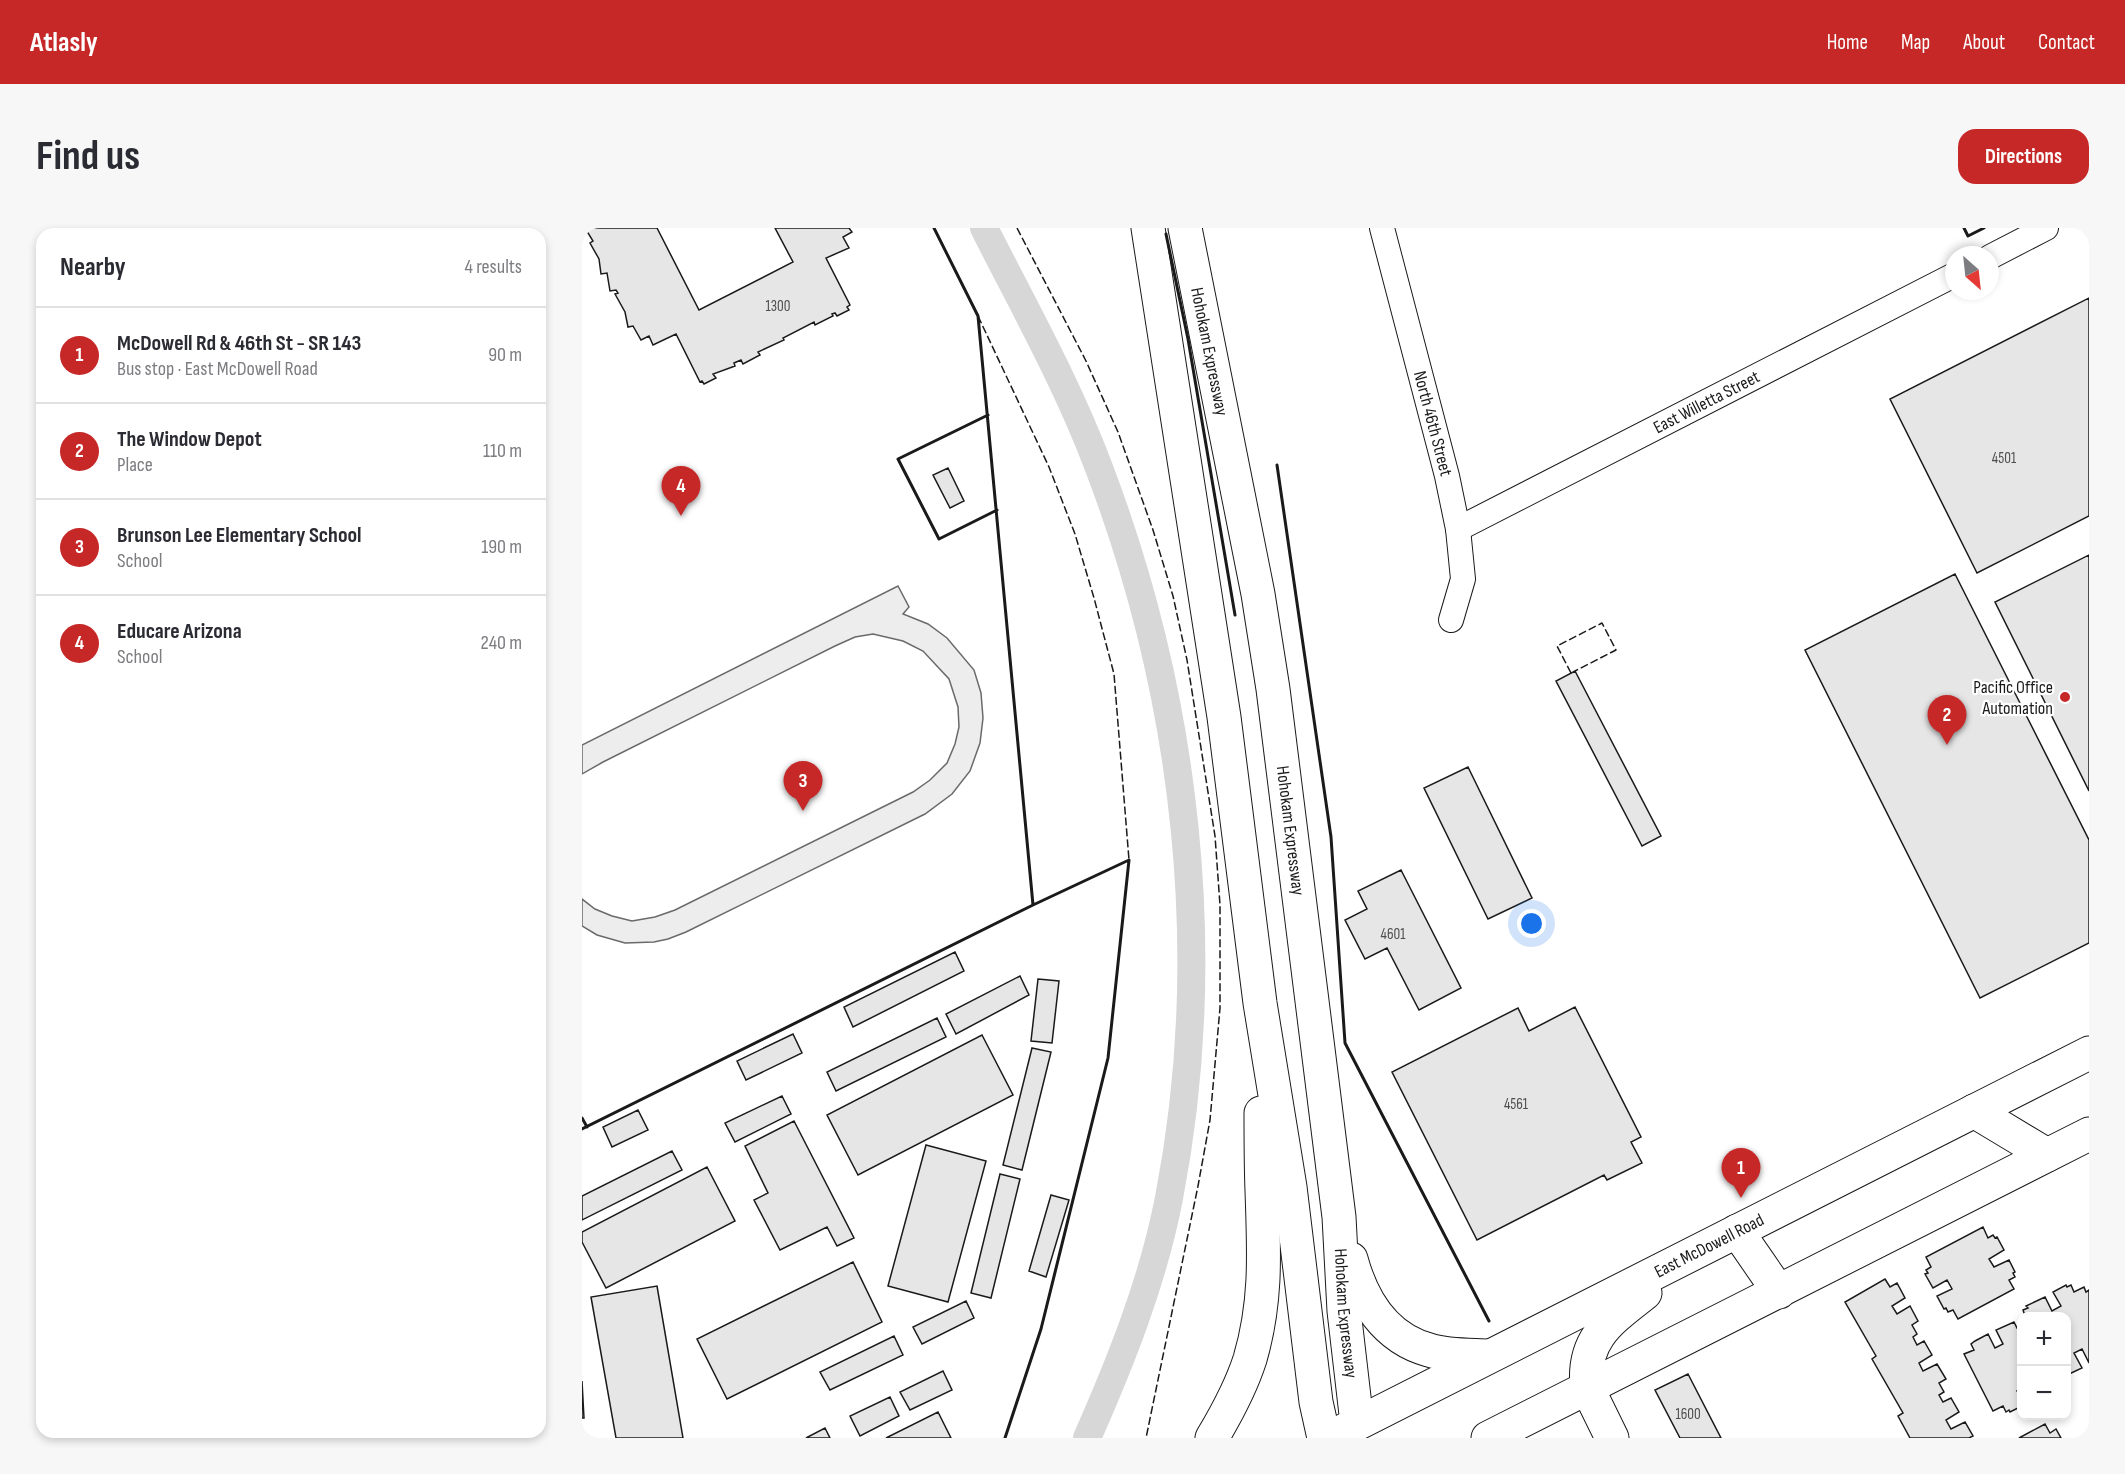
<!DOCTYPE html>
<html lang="en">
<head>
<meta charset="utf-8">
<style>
	body { margin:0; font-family:"Sofia Sans Condensed",sans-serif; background:#f7f7f7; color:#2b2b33 }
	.controls { position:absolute; right:18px; bottom:18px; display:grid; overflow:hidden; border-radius:12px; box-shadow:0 3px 9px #0003 }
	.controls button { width:54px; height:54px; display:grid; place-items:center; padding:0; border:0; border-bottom:2px solid #e1e1e2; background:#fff; color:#2b2b33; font:30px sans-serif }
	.compass { position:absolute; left:1363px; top:18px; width:54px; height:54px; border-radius:50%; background:#fff; box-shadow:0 3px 9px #0003; rotate:153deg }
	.you { position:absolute; left:950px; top:696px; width:21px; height:21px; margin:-15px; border:4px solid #fff; border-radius:50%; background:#1a73e8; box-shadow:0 0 0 9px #1a73e833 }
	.badge { display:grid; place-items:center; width:39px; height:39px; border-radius:50%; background:#c62828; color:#fff; font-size:20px; font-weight:700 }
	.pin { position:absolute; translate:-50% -50px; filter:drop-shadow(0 2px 3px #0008) }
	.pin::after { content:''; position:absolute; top:32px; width:21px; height:18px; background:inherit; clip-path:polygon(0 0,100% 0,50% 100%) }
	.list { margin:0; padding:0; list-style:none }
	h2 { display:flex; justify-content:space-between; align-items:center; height:78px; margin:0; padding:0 24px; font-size:26px }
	h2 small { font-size:20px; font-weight:400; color:#7c7c81 }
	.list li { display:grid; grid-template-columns:39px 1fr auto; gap:18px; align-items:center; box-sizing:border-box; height:96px; padding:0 24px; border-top:2px solid #e1e1e2 }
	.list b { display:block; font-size:22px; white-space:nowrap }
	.list p { margin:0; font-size:20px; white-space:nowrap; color:#7c7c81 }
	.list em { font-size:20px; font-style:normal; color:#7c7c81 }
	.map { position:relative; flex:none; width:1507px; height:1210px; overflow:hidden; border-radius:18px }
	header { display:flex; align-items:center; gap:36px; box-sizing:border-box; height:84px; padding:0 30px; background:#c62828; color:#fff }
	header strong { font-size:28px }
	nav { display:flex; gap:33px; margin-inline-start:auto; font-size:21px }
	.intro { display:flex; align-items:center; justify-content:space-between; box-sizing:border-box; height:144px; padding:0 36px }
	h1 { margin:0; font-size:42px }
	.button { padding:15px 27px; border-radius:18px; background:#c62828; color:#fff; font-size:21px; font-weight:700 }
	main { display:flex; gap:36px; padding:0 36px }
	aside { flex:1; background:#fff; border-radius:18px; box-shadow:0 3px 9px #0003 }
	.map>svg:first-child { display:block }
	.built { fill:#ededed; stroke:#6a6a6a; stroke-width:1.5 }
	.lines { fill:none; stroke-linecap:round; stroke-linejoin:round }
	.canal { stroke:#d7d7d7; stroke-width:28 }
	.building { fill:#e6e6e6; stroke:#1a1a1a; stroke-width:1.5 }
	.street-casing { stroke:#1a1a1a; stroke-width:26 }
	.secondary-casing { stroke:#1a1a1a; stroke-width:35 }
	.primary-casing { stroke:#1a1a1a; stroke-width:35 }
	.highway-casing { stroke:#1a1a1a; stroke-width:35 }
	.street { stroke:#fff; stroke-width:24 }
	.secondary { stroke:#fff; stroke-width:33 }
	.primary { stroke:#fff; stroke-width:33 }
	.highway { stroke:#fff; stroke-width:33 }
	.fence { stroke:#1a1a1a; stroke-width:1.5; stroke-dasharray:8 3; stroke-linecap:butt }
	.wall { stroke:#1a1a1a; stroke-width:3 }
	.poi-dot { fill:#c62828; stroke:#fff; stroke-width:2 }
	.labels { text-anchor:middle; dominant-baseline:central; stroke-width:4.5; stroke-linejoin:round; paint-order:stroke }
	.number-label { font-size:15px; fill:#4d4d4d }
	.street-label { font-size:18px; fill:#1a1a1a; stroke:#fff }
	.poi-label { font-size:18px; fill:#1a1a1a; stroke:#fff; text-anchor:end }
</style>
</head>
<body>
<header>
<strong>Atlasly</strong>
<nav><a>Home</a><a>Map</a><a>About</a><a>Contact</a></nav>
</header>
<div class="intro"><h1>Find us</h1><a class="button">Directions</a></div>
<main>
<aside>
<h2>Nearby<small>4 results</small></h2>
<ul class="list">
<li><span class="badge">1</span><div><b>McDowell Rd &amp; 46th St - SR 143</b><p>Bus stop · East McDowell Road</p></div><em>90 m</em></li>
<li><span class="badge">2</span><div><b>The Window Depot</b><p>Place</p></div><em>110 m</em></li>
<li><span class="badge">3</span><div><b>Brunson Lee Elementary School</b><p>School</p></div><em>190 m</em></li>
<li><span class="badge">4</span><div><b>Educare Arizona</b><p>School</p></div><em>240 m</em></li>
</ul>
</aside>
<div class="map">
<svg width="1507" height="1210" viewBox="0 0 1507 1210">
	<rect width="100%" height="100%" fill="#fff"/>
	<path class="built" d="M 316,358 L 327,379 L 321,386 L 346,396 L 365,410 L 392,442 L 399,465 L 401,490 L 398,515 L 388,543 L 370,566 L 343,586 L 104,704 L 86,711 L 72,714 L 43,715 L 15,707 L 0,698 L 0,671 L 13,681 L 30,688 L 50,693 L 73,689 L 93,682 L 331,564 L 348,552 L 365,535 L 373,516 L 377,499 L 376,479 L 367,451 L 341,423 L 321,413 L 291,406 L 273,409 L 253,418 L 21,534 L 0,546 L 0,517 Z"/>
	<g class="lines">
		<path class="canal" d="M 402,0 C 442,79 486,157 517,240 C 605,471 634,727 587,970 C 571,1053 539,1133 505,1210"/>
	</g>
	<path class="building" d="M 3,0 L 75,0 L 117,82 L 211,34 L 193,0 L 267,0 L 270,4 L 261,9 L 267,20 L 244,30 L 268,77 L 265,79 L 267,82 L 255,88 L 253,85 L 250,86 L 251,88 L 233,97 L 232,94 L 201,110 L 202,112 L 176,124 L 178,127 L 161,136 L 159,132 L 152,135 L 153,138 L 131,146 L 134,150 L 122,156 L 120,153 L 118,154 L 94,106 L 71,117 L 67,108 L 59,112 L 51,98 L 46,99 L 43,84 L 33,66 L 36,65 L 34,62 L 28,63 L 25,45 L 19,46 L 17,31 L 8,15 L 11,13 Z
		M 1507,70 L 1507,288 L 1395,345 L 1308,171 Z
		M 366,240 L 382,273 L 368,280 L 351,247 Z
		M 1507,327 L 1507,563 L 1413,374 Z
		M 1373,346 L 1507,612 L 1507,715 L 1398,770 L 1223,422 Z
		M 993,443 L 1079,608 L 1060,618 L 974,453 Z
		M 886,539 L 950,670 L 906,691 L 842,560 Z
		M 819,642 L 879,760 L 837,782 L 805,720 L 783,731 L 763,692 L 785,681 L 776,663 Z
		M 373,724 L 382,743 L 271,799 L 262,779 Z
		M 438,748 L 447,767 L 374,806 L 364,786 Z
		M 456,751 L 477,753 L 470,815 L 449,813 Z
		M 993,779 L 1059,909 L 1049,914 L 1060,935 L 1025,952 L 1022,947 L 895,1012 L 810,844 L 936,780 L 947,803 Z
		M 355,790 L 364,809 L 254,863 L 245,844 Z
		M 211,806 L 220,825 L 164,852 L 155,833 Z
		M 400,807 L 431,867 L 276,947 L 245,887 Z
		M 450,820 L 469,824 L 440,942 L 421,937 Z
		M 200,868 L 209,886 L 153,914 L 143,895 Z
		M 56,882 L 66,902 L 30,919 L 21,899 Z
		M 212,893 L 272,1010 L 255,1018 L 245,999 L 198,1022 L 172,972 L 186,965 L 163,918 Z
		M 344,917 L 404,933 L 366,1074 L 306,1058 Z
		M 90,923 L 100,942 L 0,992 L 0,968 Z
		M 125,939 L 153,993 L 24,1060 L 0,1014 L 0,1004 Z
		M 418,946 L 438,951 L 409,1070 L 389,1065 Z
		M 469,967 L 487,972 L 464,1049 L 447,1043 Z
		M 1401,999 L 1406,1010 L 1411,1007 L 1413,1010 L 1415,1009 L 1422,1022 L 1407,1031 L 1412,1039 L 1427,1032 L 1433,1044 L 1431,1045 L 1433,1049 L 1427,1052 L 1432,1061 L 1376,1091 L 1371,1082 L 1366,1084 L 1364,1080 L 1362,1081 L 1355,1068 L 1370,1061 L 1365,1052 L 1351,1060 L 1343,1046 L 1346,1045 L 1344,1042 L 1349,1039 L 1344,1029 Z
		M 271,1034 L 300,1094 L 145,1171 L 115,1111 Z
		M 1303,1051 L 1308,1059 L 1315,1055 L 1323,1070 L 1310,1078 L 1315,1086 L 1328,1078 L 1336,1093 L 1330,1097 L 1335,1106 L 1331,1109 L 1335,1117 L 1342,1113 L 1350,1127 L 1337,1135 L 1341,1143 L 1355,1136 L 1364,1151 L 1357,1155 L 1362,1164 L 1357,1167 L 1361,1174 L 1369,1170 L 1377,1184 L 1364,1192 L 1369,1201 L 1383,1194 L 1391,1208 L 1387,1210 L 1328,1210 L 1316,1188 L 1321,1185 L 1290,1131 L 1294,1128 L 1263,1074 Z
		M 1484,1057 L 1485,1059 L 1489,1057 L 1492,1064 L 1502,1059 L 1504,1064 L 1507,1062 L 1507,1135 L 1500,1121 L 1492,1125 L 1500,1140 L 1485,1147 L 1484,1088 L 1443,1088 L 1441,1082 L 1446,1080 L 1444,1078 L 1463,1069 L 1470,1083 L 1479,1078 L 1471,1064 Z
		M 75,1058 L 101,1210 L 34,1210 L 9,1069 Z
		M 384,1073 L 392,1090 L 340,1116 L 331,1099 Z
		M 1432,1094 L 1435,1100 L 1440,1098 L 1440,1161 L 1435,1163 L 1440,1172 L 1440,1178 L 1428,1184 L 1427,1182 L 1424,1184 L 1421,1178 L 1411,1183 L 1382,1126 L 1392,1122 L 1389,1116 L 1393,1113 L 1406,1106 L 1413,1120 L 1421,1116 L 1414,1102 Z
		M 312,1108 L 321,1127 L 248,1162 L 238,1144 Z
		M 361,1143 L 370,1162 L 328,1182 L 318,1164 Z
		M 1106,1146 L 1139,1210 L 1098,1210 L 1073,1162 Z
		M 0,1153 L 2,1190 L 0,1190 Z
		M 308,1169 L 317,1188 L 278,1208 L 268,1188 Z
		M 356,1184 L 369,1210 L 304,1210 Z
		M 1463,1196 L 1468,1205 L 1474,1201 L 1479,1210 L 1437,1210 Z
		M 243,1200 L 248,1210 L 224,1210 Z"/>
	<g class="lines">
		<g class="street-casing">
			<g id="street">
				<path id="s1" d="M 800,0 L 865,248 L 876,301 L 881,351 L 869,392"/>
				<path d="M 1408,29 L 1464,0"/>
				<path id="s2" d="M 876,301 L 1372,47"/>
			</g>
		</g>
		<g class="secondary-casing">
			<path id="secondary" d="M 1005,1159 L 1030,1210"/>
		</g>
		<g class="primary-casing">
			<g id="primary">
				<path d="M 1392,883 L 1465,927"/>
				<path d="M 1155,1003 L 1197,1064"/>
				<path d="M 1005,1159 C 1000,1110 1029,1092 1063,1065"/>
				<path id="s3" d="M 747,1210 L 1507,825"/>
				<path d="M 906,1210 L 1507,906"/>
			</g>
		</g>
		<g class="highway-casing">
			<g id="highway">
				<path d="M 566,0 L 642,489 L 678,775 L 708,959 L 734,1174 L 742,1210"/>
				<path id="s4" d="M 603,0 L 676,366 L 691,461 L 757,989 L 762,1083 L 775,1195"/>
				<path d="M 769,1031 C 780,1072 803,1110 847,1122 C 866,1128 888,1127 907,1128"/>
				<path d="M 630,1210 C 645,1185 659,1159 668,1131 C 685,1073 682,1023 680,963 C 679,937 679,911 679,885"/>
			</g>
		</g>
		<use href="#street" class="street"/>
		<use href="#secondary" class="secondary"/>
		<use href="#primary" class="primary"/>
		<use href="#highway" class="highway"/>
		<path class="fence" d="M 435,0 L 504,133 L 536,204 L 571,302 L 591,368 L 605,432 L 633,608 L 638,677 L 638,780 L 628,892 L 616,958 L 564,1210
			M 396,88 L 467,239 L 493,306 L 512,370 L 532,446 L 547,632
			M 989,445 L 975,418 L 1020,395 L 1034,422 L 993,443"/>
		<path class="wall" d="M 352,0 L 396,88 L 451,677
			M 1382,0 L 1386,8 L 1402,0
			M 584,6 L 606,111 L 653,387
			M 406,187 L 316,231 L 357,311 L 415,282
			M 695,237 L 749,609 L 763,815 L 907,1093
			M 0,890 L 5,899
			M 0,901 L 451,677 L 547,632
			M 423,1210 L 459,1101 L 526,830 L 547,632"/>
	</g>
	<circle class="poi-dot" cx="1483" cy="469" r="6"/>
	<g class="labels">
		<g class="number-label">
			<text x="196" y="78">1300</text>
			<text x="1422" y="230">4501</text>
			<text x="811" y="706">4601</text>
			<text x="934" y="876">4561</text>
			<text x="1106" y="1186">1600</text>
		</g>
		<g class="street-label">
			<text stroke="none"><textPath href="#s4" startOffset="126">Hohokam Expressway</textPath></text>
			<text stroke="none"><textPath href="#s2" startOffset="279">East Willetta Street</textPath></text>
			<text stroke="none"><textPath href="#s1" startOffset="202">North 46th Street</textPath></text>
			<text stroke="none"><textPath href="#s4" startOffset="612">Hohokam Expressway</textPath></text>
			<text stroke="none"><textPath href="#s3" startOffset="426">East McDowell Road</textPath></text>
			<text stroke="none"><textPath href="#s4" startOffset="1098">Hohokam Expressway</textPath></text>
		</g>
		<g class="poi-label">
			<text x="1471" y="459">Pacific Office<tspan x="1471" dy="21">Automation</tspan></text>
		</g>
	</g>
</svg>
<div class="controls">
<button>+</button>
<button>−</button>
</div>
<svg class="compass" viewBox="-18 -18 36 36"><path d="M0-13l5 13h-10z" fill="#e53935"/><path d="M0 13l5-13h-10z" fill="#7c7c81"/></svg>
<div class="you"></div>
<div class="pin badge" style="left:1159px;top:970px">1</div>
<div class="pin badge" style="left:1365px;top:517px">2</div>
<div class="pin badge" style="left:221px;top:583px">3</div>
<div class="pin badge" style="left:99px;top:288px">4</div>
</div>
</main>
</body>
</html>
